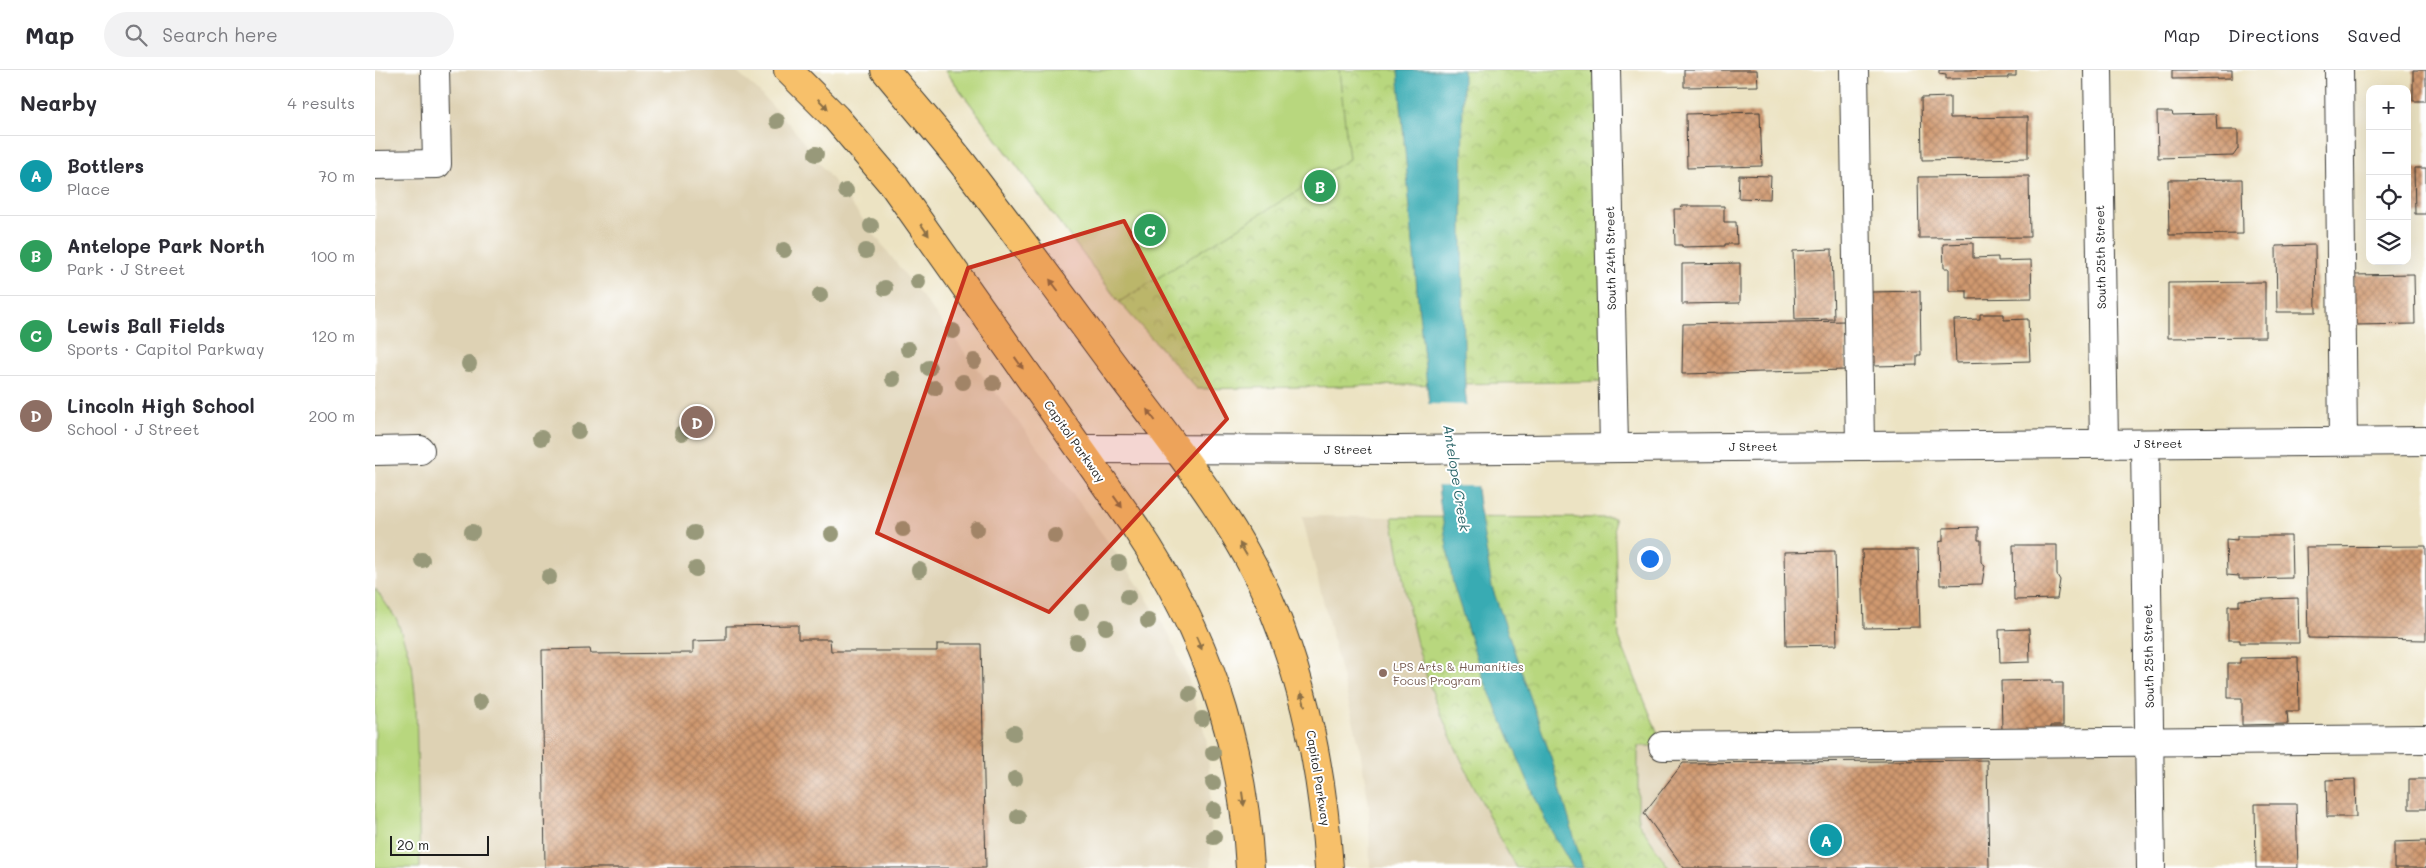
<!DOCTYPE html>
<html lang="en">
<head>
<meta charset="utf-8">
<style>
	body { margin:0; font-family:Mali,sans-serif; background:#f2f2f3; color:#2b2b33 }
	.controls { position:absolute; right:15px; top:15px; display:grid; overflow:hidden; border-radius:10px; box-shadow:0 5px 20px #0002 }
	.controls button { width:45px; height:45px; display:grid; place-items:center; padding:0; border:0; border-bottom:1px solid #e1e1e2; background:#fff; color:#2b2b33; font:25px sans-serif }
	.scale { position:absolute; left:15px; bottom:12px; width:99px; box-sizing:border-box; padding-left:5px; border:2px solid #1c1c1c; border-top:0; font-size:14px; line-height:18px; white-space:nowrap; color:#1c1c1c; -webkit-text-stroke:4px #fff; paint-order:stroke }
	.you { position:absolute; left:1274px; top:488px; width:18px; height:18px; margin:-12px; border:4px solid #fff; border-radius:50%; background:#1a73e8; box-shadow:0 0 0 8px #1a73e833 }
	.badge { display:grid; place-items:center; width:32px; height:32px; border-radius:50%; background:#0f766e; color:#fff; font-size:16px; font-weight:700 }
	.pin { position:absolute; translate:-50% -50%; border:2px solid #fff; box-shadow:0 1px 5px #0006 }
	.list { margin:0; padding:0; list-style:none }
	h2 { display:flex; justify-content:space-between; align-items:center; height:65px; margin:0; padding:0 20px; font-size:21px }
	h2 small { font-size:16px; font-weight:400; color:#7c7c81 }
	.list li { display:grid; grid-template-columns:32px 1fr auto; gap:15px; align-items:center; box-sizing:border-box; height:80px; padding:0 20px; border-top:1px solid #e1e1e2 }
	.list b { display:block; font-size:19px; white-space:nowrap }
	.list p { margin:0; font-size:16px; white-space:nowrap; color:#7c7c81 }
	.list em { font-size:16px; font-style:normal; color:#7c7c81 }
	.icon { flex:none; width:28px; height:28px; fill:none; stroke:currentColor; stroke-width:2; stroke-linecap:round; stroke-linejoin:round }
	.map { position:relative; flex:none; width:2051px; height:798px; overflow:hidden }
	header { display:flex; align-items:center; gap:30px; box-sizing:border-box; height:70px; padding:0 25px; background:#fff; border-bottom:1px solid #e1e1e2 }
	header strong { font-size:24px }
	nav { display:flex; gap:28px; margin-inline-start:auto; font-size:18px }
	.search { width:350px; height:45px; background:#f2f2f3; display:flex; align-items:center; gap:12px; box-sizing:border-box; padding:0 18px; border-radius:28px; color:#7c7c81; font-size:19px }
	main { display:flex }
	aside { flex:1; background:#fff }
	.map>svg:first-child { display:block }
	.built { fill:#ded2b4 }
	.park { fill:url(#park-crowns); stroke:#6a7a4d }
	.pitch { fill:#b8d77e; stroke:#6a7a4d }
	.water { fill:#39abb3; stroke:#2a6468 }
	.pier { fill:#ece3c3 }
	.building { fill:url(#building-cross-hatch) }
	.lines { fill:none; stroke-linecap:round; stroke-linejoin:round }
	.minor-casing { stroke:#3b3a35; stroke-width:30 }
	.major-casing { stroke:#3b3a35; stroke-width:30 }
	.minor { stroke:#fff; stroke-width:28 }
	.major { stroke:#f7c06b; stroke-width:28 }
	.tree { fill:#98997a }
	.oneway { fill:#8a6e44 }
	.marked { fill:#c8321e; fill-opacity:0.2; stroke:#c8321e; stroke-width:4; stroke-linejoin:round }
	.education-dot { fill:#8d6e63; stroke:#fff; stroke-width:2 }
	.labels { text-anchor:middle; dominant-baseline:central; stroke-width:4; stroke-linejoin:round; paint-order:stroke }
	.street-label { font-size:12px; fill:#1c1c1c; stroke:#fff }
	.education-label { font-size:12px; fill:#785e54; stroke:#fff; text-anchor:start }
	.water-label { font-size:14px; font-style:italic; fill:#2a6468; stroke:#fff }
</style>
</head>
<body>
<header>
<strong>Map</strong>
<div class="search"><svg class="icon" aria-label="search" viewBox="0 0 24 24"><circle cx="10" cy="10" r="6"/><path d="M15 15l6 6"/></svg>Search here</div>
<nav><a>Map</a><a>Directions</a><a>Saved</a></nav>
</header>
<main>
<aside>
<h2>Nearby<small>4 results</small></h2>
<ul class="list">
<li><span class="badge" style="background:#0f9aa8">A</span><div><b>Bottlers</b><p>Place</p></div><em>70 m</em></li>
<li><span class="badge" style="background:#2e9e5b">B</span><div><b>Antelope Park North</b><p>Park · J Street</p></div><em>100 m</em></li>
<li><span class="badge" style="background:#2e9e5b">C</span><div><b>Lewis Ball Fields</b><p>Sports · Capitol Parkway</p></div><em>120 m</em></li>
<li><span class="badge" style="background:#8d6e63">D</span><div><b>Lincoln High School</b><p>School · J Street</p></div><em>200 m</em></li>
</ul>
</aside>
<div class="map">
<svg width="2051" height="798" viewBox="0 0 2051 798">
	<defs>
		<pattern id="park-crowns" width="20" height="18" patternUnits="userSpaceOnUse" patternTransform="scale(1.25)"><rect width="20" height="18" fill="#b8d77e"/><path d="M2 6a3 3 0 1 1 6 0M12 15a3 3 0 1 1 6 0" fill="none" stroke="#9eb86c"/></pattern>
		<pattern id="building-cross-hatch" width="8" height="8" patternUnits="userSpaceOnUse" patternTransform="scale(1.25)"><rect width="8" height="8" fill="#d09970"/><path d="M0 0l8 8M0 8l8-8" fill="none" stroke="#a87c5b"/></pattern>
	</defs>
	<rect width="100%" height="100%" fill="#fff"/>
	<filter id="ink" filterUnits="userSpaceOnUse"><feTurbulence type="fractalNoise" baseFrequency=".02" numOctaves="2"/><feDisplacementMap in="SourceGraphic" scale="10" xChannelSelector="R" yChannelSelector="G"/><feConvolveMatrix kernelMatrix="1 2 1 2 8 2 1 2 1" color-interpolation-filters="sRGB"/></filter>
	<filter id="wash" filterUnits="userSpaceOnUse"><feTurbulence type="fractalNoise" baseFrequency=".0096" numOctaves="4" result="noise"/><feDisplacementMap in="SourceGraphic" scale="20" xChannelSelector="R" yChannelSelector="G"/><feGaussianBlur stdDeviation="1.12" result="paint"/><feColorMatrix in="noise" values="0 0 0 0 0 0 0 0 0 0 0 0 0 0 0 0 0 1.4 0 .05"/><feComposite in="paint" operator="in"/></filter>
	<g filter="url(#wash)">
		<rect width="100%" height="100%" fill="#ece3c3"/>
		<path class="built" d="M 0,0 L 359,0 L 382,20 L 416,56 L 681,401 L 753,499 L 794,564 L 812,605 L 831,667 L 836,719 L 836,798 L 0,798 Z
			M 927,446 L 1017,447 L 1035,545 L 1057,623 L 1097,715 L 1141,798 L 995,798 L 994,736 L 984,674 Z
			M 1774,672 L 1776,798 L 1294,798 L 1263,752 L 1263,676 Z"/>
		<path class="park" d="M 570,0 L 1231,0 L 1238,311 L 822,319 L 744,232 Z
			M 1017,447 L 1239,448 L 1244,568 L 1288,676 L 1263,676 L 1263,752 L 1294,798 L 1141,798 C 1111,741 1081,684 1058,624 C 1036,567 1028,506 1017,447 Z"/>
		<path class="pitch" d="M 570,0 L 964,0 L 974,89 L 744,232 Z
			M 0,518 L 22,550 L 37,594 L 41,634 L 45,798 L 0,798 Z"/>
		<path class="water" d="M 1023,0 L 1088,0 L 1087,184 L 1090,320 L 1104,435 L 1117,517 L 1176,687 L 1208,798 L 1198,798 L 1170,750 L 1107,605 L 1078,514 L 1065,433 L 1044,243 Z"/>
		<path class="pier" d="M 1052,334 L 1094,335 L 1104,416 L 1060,416 Z"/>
		<g id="blocks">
			<path class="building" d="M 1309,0 L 1382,0 L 1383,16 L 1309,17 Z
				M 1564,0 L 1641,0 L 1641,6 L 1633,6 L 1633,8 L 1571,9 L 1571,5 L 1564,4 Z
				M 1797,0 L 1857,0 L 1857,8 L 1797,9 Z
				M 2038,0 L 2051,0 L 2051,31 L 2038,31 Z
				M 1575,27 L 1575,48 L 1653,47 L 1653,88 L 1547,90 L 1546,28 Z
				M 1385,42 L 1387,96 L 1312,98 L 1311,44 Z
				M 1782,42 L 1797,42 L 1798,45 L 1841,44 L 1842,60 L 1863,60 L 1863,79 L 1858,86 L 1783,88 Z
				M 2039,98 L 2051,98 L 2051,144 L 2040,144 Z
				M 1364,105 L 1396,106 L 1395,129 L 1363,128 Z
				M 1654,106 L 1655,167 L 1544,168 L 1543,107 Z
				M 1867,109 L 1868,164 L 1794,165 L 1793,110 Z
				M 1306,136 L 1349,136 L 1349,152 L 1361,152 L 1362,174 L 1350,174 L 1350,176 L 1307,177 L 1307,175 L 1300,175 L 1299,139 L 1307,139 Z
				M 1598,173 L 1598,188 L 1623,187 L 1623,191 L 1656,190 L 1657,228 L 1592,229 L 1592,221 L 1574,221 L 1574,198 L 1569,198 L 1568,174 Z
				M 1940,175 L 1941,242 L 1902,242 L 1901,176 Z
				M 1457,179 L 1459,249 L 1420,250 L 1418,181 Z
				M 1365,193 L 1365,233 L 1307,234 L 1307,194 Z
				M 2039,204 L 2040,254 L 1979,255 L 1978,205 Z
				M 1890,212 L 1890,267 L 1793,268 L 1793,213 Z
				M 1545,221 L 1546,285 L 1542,285 L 1542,295 L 1500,296 L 1500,286 L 1496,286 L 1496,222 Z
				M 1605,244 L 1629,244 L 1629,250 L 1653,249 L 1655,291 L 1581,293 L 1579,250 L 1605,249 Z
				M 1471,251 L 1471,300 L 1307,304 L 1308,254 Z
				M 1603,457 L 1603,470 L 1606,470 L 1606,492 L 1610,495 L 1607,514 L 1565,515 L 1564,472 L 1568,471 L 1568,458 Z
				M 1862,466 L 1916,466 L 1917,508 L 1864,509 L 1864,506 L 1852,505 L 1851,469 L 1862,470 Z
				M 1638,475 L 1682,475 L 1682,505 L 1685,510 L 1682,529 L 1639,530 Z
				M 2051,476 L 2051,570 L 1933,568 L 1931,477 Z
				M 1487,480 L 1543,480 L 1545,557 L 1489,558 Z
				M 1460,481 L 1462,575 L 1411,576 L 1409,482 Z
				M 1923,528 L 1924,573 L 1865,573 L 1865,570 L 1853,570 L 1853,536 L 1864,536 L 1864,530 Z
				M 423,555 L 423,569 L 455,569 L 456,581 L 562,581 L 562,574 L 606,574 L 611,798 L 170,798 L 167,580 L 215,579 L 216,584 L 318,583 L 318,571 L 351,570 L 351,556 Z
				M 1654,559 L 1655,592 L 1625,593 L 1624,560 Z
				M 1923,587 L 1924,641 L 1912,641 L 1913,654 L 1867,655 L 1867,628 L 1853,628 L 1853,593 L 1865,593 L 1865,588 Z
				M 1677,610 L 1677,613 L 1688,613 L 1688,656 L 1675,656 L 1675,660 L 1627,661 L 1626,611 Z
				M 1612,690 L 1614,798 L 1309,798 L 1269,743 L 1308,693 Z
				M 1980,709 L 1981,747 L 1952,747 L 1951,710 Z
				M 2034,709 L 2051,709 L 2051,739 L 2034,739 Z
				M 1880,734 L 1921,734 L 1923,798 L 1881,798 Z
				M 2051,771 L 2051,798 L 2019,798 L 2019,772 Z"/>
		</g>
	</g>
	<g filter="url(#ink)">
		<use href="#blocks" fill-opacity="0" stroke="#3b3a35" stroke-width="1"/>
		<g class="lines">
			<g class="minor-casing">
				<path id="minor" d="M 1231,0 L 1239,376
					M 1479,0 L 1485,375
					M 1723,0 L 1729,374
					M 1964,0 L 1968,372
					M 0,95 L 62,94 L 60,0
					M 1770,374 L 1776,798
					M 705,379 L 1024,380 L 2051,371
					M 0,381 L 45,380
					M 1288,676 L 2051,669"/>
			</g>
			<g class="major-casing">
				<path id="major" d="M 413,0 L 461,48 L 519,116 L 761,458 C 831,563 868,672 875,798
					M 510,0 C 536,32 563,62 588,94 C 641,163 693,234 745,304 C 801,378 862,452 898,539 C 932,622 948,708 954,798"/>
			</g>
			<use href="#minor" class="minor"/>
			<use href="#major" class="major"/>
		</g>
		<g class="tree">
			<circle cx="402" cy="51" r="8"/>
			<circle cx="441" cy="84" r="8"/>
			<circle cx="471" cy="121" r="8"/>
			<circle cx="496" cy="156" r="8"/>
			<circle cx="409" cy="180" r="8"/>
			<circle cx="491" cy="181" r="8"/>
			<circle cx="543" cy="212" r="8"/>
			<circle cx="510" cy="218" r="8"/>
			<circle cx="445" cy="225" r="8"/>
			<circle cx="578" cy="261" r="8"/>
			<circle cx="533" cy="279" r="8"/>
			<circle cx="599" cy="291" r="8"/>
			<circle cx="94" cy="294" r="8"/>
			<circle cx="554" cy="298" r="8"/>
			<circle cx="518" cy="309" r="8"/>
			<circle cx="588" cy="312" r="8"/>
			<circle cx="618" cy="313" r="8"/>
			<circle cx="560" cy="318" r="8"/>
			<circle cx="203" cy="361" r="8"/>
			<circle cx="307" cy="363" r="8"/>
			<circle cx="166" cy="368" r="8"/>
			<circle cx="528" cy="459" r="8"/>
			<circle cx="602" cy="459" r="8"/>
			<circle cx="97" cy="462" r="8"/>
			<circle cx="319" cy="463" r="8"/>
			<circle cx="457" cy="464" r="8"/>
			<circle cx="680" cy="466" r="8"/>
			<circle cx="47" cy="490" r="8"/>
			<circle cx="744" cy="493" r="8"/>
			<circle cx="321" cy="499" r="8"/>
			<circle cx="544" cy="500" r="8"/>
			<circle cx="174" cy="507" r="8"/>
			<circle cx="753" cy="527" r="8"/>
			<circle cx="707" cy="542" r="8"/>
			<circle cx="773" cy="551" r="8"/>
			<circle cx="731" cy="557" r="8"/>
			<circle cx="702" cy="572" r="8"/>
			<circle cx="815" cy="624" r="8"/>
			<circle cx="105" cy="632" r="8"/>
			<circle cx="827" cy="649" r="8"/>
			<circle cx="639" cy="663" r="8"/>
			<circle cx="838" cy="683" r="8"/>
			<circle cx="640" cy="709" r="8"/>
			<circle cx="838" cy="713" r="8"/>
			<circle cx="839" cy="740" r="8"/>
			<circle cx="643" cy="747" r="8"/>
			<circle cx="839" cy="767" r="8"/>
		</g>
		<defs><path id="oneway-solid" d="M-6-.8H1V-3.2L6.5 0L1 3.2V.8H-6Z" transform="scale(1.25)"/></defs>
		<g class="oneway">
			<use href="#oneway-solid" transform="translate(448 34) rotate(45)"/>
			<use href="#oneway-solid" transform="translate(550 160) rotate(55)"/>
			<use href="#oneway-solid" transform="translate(679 215) rotate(-127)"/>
			<use href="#oneway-solid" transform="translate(644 293) rotate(55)"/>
			<use href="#oneway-solid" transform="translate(776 345) rotate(-127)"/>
			<use href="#oneway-solid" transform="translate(743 432) rotate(54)"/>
			<use href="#oneway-solid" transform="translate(868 479) rotate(-120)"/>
			<use href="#oneway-solid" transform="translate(824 573) rotate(66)"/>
			<use href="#oneway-solid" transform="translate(928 629) rotate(-106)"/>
			<use href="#oneway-solid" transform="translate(868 729) rotate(82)"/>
		</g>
	</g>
	<path class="marked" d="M 749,151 L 852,349 L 674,542 L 502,463 L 593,198 Z"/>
	<circle class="education-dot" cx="1008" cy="603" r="5"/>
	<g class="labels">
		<g class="street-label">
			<text transform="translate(1725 187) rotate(-91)">South 25th Street</text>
			<text transform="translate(1235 188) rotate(-91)">South 24th Street</text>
			<text transform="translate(700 371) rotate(55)">Capitol Parkway</text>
			<text x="1783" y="373">J Street</text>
			<text x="1378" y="376">J Street</text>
			<text x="973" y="379">J Street</text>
			<text transform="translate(1773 586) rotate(-91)">South 25th Street</text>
			<text transform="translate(944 708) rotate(81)">Capitol Parkway</text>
		</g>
		<g class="education-label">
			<text x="1018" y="596">LPS Arts &amp; Humanities<tspan x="1018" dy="14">Focus Program</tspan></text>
		</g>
		<g class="water-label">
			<text transform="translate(1082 408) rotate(81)">Antelope Creek</text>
		</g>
	</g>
</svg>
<div class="controls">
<button>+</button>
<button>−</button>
<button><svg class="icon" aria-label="locate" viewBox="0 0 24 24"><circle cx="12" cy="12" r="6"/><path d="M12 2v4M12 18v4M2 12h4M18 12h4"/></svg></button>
<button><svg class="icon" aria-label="layers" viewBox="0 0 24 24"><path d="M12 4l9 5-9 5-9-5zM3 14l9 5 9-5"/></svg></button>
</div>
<div class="scale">20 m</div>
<div class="you"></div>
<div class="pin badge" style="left:1451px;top:770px;background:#0f9aa8">A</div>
<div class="pin badge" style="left:945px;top:116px;background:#2e9e5b">B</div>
<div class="pin badge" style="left:775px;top:160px;background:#2e9e5b">C</div>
<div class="pin badge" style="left:322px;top:352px;background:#8d6e63">D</div>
</div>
</main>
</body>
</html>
